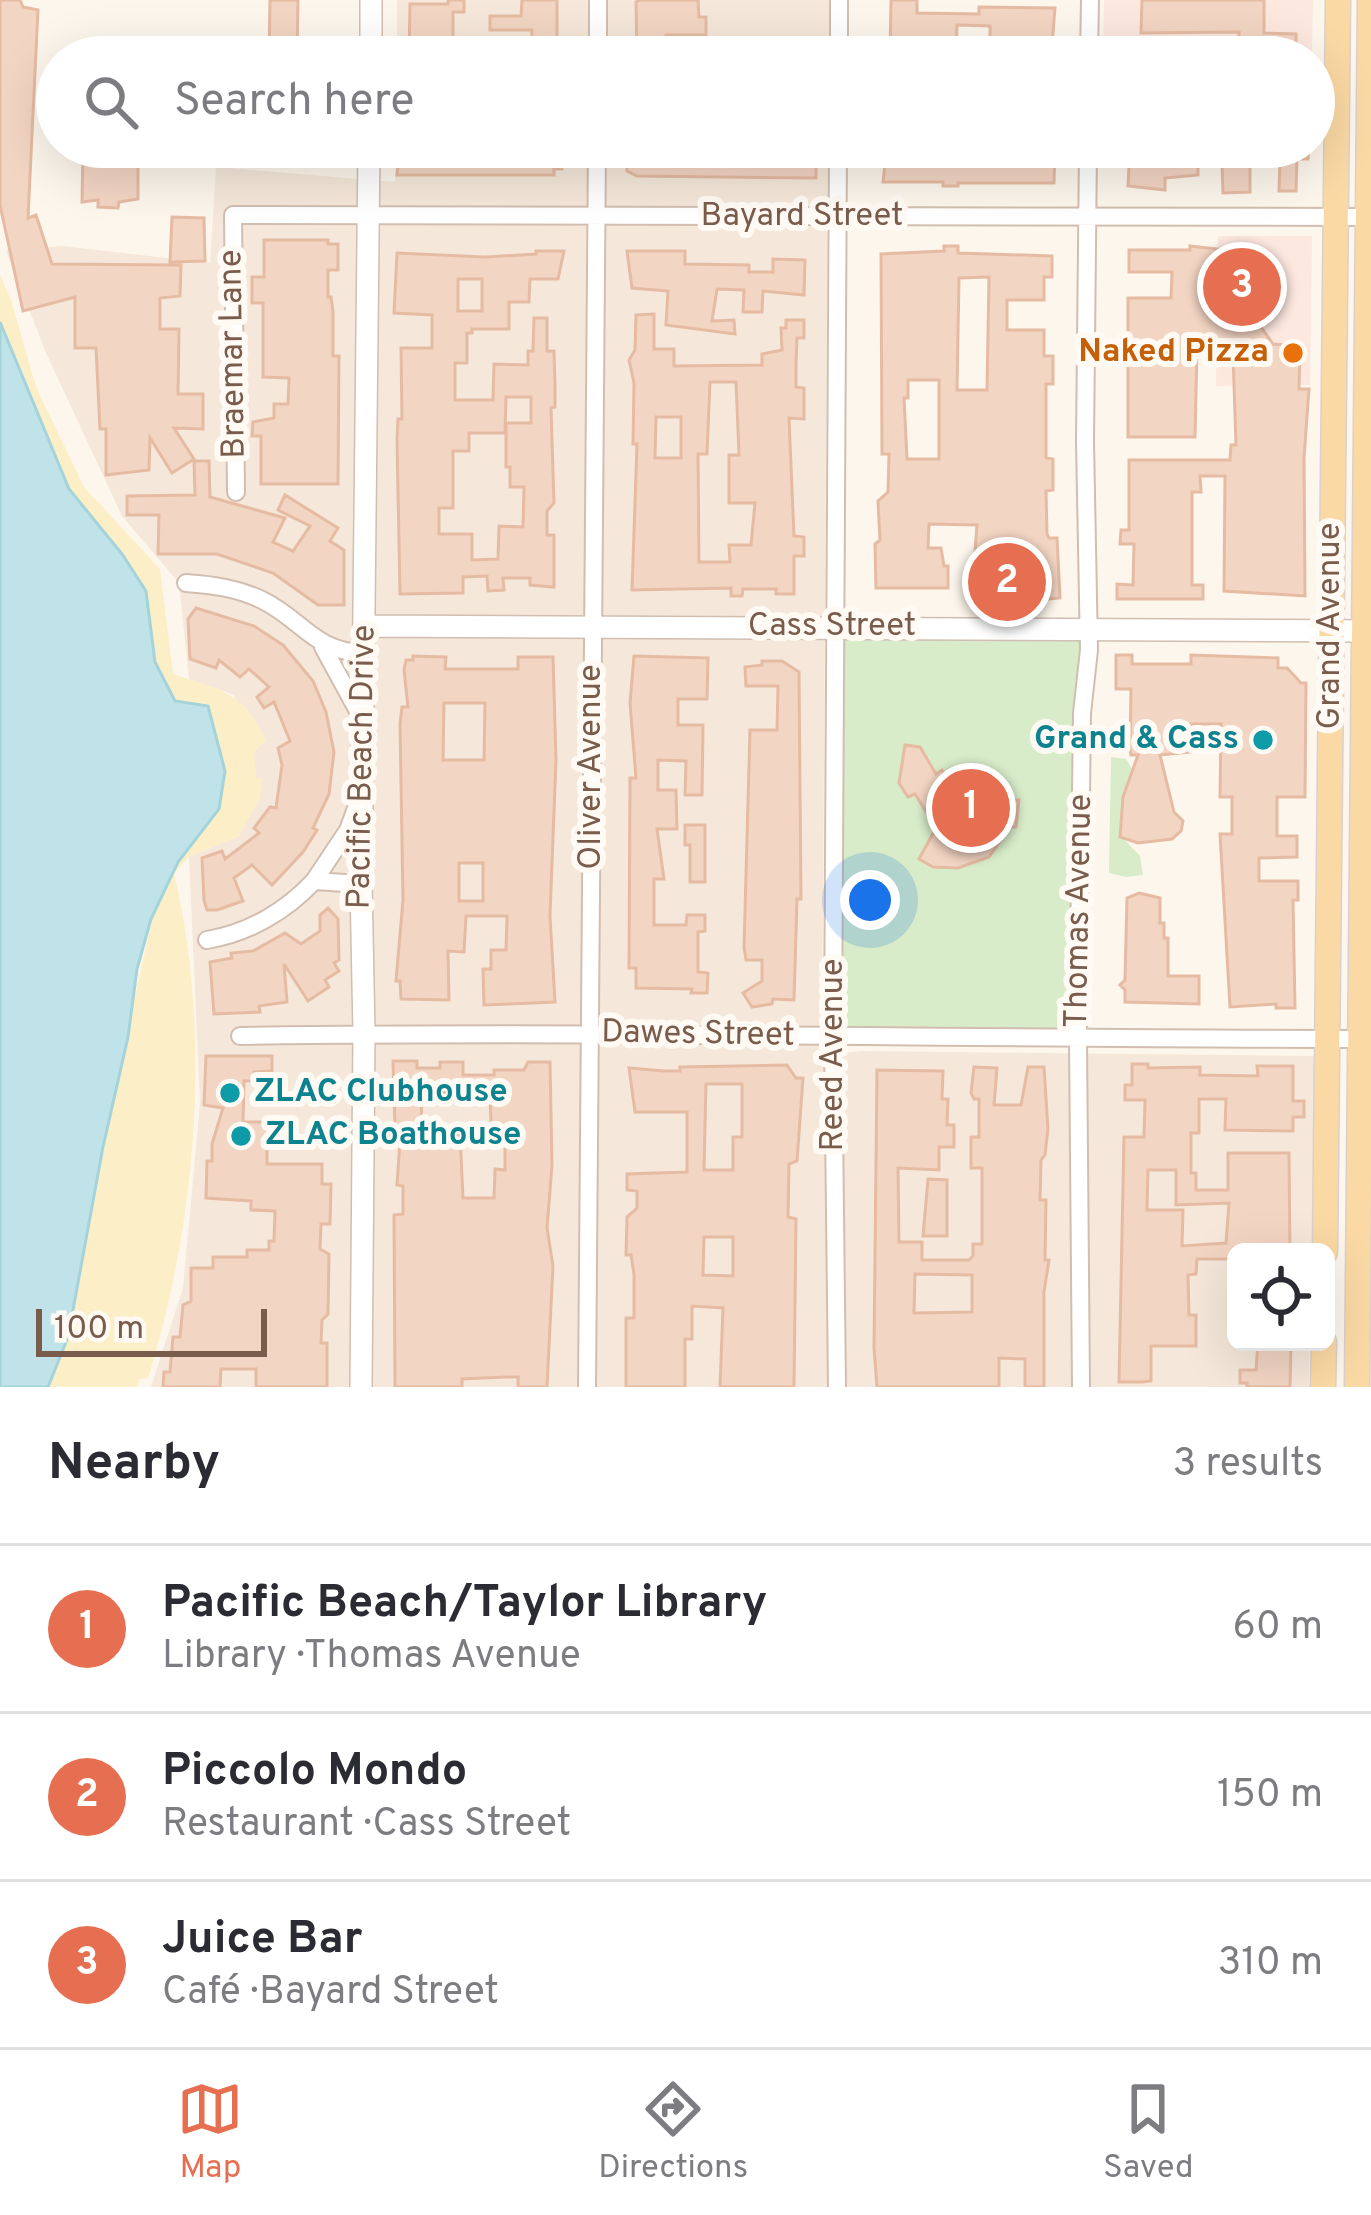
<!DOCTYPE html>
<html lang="en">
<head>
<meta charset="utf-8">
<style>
	body { margin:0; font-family:Overpass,sans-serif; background:#f7f7f7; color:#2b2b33 }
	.controls { position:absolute; right:36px; bottom:36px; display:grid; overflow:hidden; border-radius:18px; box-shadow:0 12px 48px #0002 }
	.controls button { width:108px; height:108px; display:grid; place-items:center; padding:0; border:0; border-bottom:3px solid #e1e1e2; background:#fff; color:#2b2b33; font:60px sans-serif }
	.scale { position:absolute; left:36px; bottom:30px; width:231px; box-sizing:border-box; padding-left:12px; border:6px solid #7a5c4d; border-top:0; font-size:33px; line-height:42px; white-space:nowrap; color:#7a5c4d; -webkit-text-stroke:9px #fffaf3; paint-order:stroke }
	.you { position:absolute; left:870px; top:900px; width:42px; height:42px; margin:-30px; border:9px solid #fff; border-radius:50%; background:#1a73e8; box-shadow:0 0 0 18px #1a73e833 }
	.badge { display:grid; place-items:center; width:78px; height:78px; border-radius:50%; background:#e76f51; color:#fff; font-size:39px; font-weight:700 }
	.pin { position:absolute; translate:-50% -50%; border:6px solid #fff; box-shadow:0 3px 12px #0006 }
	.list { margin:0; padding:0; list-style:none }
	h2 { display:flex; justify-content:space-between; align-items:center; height:156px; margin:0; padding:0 48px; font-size:51px }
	h2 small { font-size:39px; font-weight:400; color:#7c7c81 }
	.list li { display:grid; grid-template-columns:78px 1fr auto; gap:36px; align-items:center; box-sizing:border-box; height:168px; padding:0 48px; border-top:3px solid #e1e1e2 }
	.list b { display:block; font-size:45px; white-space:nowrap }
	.list p { margin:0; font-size:39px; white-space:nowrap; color:#7c7c81 }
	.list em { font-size:39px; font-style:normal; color:#7c7c81 }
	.icon { flex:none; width:66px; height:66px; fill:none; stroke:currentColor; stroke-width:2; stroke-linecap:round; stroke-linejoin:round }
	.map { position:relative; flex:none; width:1371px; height:1387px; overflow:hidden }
	.search { position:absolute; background:#fff; box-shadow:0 12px 48px #0002; left:36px; right:36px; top:36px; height:132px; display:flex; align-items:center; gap:30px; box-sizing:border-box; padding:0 42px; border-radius:66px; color:#7c7c81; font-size:45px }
	.sheet { height:660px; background:#fff }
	nav { display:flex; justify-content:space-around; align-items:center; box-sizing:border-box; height:168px; border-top:3px solid #e1e1e2; background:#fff; font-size:33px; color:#7c7c81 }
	nav a { display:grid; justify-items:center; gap:6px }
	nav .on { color:#e76f51 }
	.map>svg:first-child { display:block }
	.residential { fill:#f5e8da }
	.commercial { fill:#fde8e0 }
	.green { fill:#d8ecc9 }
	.sand { fill:#fcefc7 }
	.water { fill:#bfe3e8; stroke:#a5d3da; stroke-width:3 }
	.building { fill:#f3d5c3; stroke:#e6bba3; stroke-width:3; fill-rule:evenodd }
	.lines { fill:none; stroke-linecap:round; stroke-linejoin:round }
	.minor-casing { stroke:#d1beb0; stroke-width:20 }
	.tertiary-casing { stroke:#d1beb0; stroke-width:24 }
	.primary-casing { stroke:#dad1cd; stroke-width:27 }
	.minor { stroke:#fff; stroke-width:16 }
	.tertiary { stroke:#fff; stroke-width:21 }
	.primary { stroke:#fbd9a5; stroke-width:24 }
	.food-dot { fill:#e8710a; stroke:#fffaf3; stroke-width:4.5 }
	.culture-dot { fill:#0f9aa8; stroke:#fffaf3; stroke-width:4.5 }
	.labels { text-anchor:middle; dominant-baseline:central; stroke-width:12; stroke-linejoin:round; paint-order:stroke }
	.street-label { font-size:33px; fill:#7a5c4d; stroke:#fffaf3 }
	.food-label { font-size:33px; font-weight:bold; fill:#c56008; stroke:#fffaf3; text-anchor:end }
	.culture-label { font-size:33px; font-weight:bold; fill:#0d838f; stroke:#fffaf3; text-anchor:start }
</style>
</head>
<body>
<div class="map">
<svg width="1371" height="1387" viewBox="0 0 1371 1387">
	<rect width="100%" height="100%" fill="#fdf6ec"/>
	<path class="residential" d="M 397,0 L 829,0 L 829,57 L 397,57 Z
		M 396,147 L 828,147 L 822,1055 L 863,1051 L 1315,1056 L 1312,1252 L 1236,1252 L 1236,1342 L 1310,1342 L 1309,1387 L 151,1387 L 183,1288 L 200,1103 L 189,857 L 239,836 L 261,779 L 256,779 L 254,752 L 234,695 L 189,679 L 179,583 L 122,516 L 46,353 L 6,251 L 62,246 L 210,263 L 216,167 L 395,182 Z"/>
	<path class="commercial" d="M 1104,0 L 1313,0 L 1312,52 L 1103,49 Z
		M 1218,236 L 1312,236 L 1310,385 L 1216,386 Z"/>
	<path class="green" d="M 844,634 L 1082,634 L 1076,1035 L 840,1036 Z
		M 1111,757 L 1126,759 L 1132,769 L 1123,797 L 1121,836 L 1140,856 L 1143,875 L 1126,877 L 1109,873 Z"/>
	<path class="sand" d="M 0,275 L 11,300 L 36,387 L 84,487 L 160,569 L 173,674 C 221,690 245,692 266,741 L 254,752 L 256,779 L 262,779 L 260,798 L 239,836 L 189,857 L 174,873 C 212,1034 197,1221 148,1378 L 140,1379 L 137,1387 L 43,1387 L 77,1294 L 124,1044 L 168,850 L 225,771 L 208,707 L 173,701 L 0,481 Z"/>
	<path class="water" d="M 0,322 L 69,489 L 122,554 L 146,591 L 155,662 L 175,701 L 208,706 L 225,771 L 219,809 L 178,862 L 151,919 L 137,969 L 128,1037 L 103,1147 L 68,1337 L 48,1387 L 0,1387 Z"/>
	<path class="building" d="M 0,0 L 20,0 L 23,7 L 38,10 L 28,218 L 36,215 L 52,264 L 181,265 L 180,296 L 160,298 L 160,329 L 179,329 L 178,394 L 203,394 L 203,429 L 174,428 L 194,459 L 172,473 L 150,438 L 149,470 L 106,475 L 106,429 L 100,429 L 96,348 L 75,348 L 75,297 L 23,311 L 0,205 Z
		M 270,0 L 298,0 L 297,57 L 269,57 Z
		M 448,0 L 464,0 L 464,12 L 453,12 L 453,41 L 436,41 L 436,57 L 409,57 L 410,4 L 448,4 Z
		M 522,0 L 557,0 L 557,57 L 531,57 L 532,30 L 490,30 L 490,16 L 521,16 Z
		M 640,0 L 698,0 L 699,17 L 706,17 L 706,35 L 666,35 L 661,57 L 637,57 L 636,2 Z
		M 891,0 L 917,0 L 917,13 L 979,14 L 979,7 L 1055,8 L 1051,57 L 990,57 L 990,26 L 957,25 L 956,57 L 890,57 Z
		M 1142,0 L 1264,0 L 1264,33 L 1296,34 L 1296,53 L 1239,53 L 1239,32 L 1141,33 Z
		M 770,42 L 807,42 L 807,57 L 770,57 Z
		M 83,147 L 138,147 L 138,199 L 119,202 L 118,208 L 98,207 L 98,200 L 82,202 Z
		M 400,147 L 562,147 L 562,169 L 554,169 L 554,175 L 397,175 Z
		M 627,147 L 816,147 L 816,178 L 637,176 L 627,171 Z
		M 943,147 L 1055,147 L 1054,183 L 958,183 L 958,186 L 943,186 L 943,182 L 883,182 L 885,164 L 943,161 Z
		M 1130,147 L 1309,147 L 1308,159 L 1297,159 L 1296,191 L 1279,191 L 1280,159 L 1250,158 L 1250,192 L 1223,193 L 1222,164 L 1198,166 L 1198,175 L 1165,178 L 1165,190 L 1128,186 Z
		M 172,217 L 204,218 L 205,261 L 170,262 Z
		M 264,240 L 328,240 L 328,244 L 338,244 L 338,270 L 328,270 L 328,297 L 331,297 L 333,312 L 333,356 L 339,356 L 338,484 L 261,484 L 261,436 L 252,436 L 253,422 L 274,418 L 274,404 L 288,404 L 289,378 L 263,377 L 263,303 L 252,303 L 252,277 L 264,277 Z
		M 944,246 L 958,246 L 958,253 L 1052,256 L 1052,277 L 1044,277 L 1044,300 L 1007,300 L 1007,330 L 1044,330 L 1044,356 L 1053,356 L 1053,384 L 1046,384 L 1046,458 L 1053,459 L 1053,490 L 1046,491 L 1047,534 L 1049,538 L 1057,538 L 1060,598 L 1026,601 L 1008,598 L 1008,589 L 972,589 L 977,525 L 929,524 L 928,548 L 941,548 L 944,566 L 948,566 L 948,588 L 876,588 L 875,544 L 880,540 L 878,501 L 888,492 L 889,454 L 882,454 L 881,254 L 944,251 ZM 989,277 L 987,390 L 957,390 L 959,278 ZM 908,380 L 939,380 L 939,459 L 907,459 L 904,398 L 908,398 Z
		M 1190,246 L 1254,253 L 1253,327 L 1261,327 L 1273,344 L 1300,346 L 1299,389 L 1309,389 L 1304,458 L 1305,596 L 1224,591 L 1225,476 L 1200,476 L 1201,492 L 1192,492 L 1192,585 L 1203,585 L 1203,599 L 1117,599 L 1117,584 L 1133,585 L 1134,544 L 1120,544 L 1121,530 L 1129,530 L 1129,460 L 1230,460 L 1231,445 L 1236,445 L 1233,355 L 1197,348 L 1195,437 L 1128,437 L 1128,298 L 1171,298 L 1172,272 L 1129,272 L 1129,250 L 1190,250 Z
		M 536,251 L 564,251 L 558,279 L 530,279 L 529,302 L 509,302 L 509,329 L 472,329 L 472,333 L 467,333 L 467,363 L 455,363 L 455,400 L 493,400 L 494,364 L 528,365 L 528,351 L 533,351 L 534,318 L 547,318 L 547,351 L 554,351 L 555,385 L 555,407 L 551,408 L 554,503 L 547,511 L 547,535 L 554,535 L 554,587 L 530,585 L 530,578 L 503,578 L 504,590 L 488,591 L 487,576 L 463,577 L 463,593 L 400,594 L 397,440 L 398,419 L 402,419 L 401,348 L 432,348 L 432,315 L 394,313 L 397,253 L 485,257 L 536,254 ZM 458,279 L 482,279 L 482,311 L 458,311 ZM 506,397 L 531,397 L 531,423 L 506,423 L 506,467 L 510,467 L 510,487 L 524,487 L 523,527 L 499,526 L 498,559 L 472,560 L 472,534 L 439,534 L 439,508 L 453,508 L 453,451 L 469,451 L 469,433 L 505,433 Z
		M 627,251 L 685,251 L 685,264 L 749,265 L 749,272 L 773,272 L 773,259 L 805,260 L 804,295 L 763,291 L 762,312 L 743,312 L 744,290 L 717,289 L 712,321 L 734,320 L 735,334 L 666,325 L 668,291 L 632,288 Z
		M 654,314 L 654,349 L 674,349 L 674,366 L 762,365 L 762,354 L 782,350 L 781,328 L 786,328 L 786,320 L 804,320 L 804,338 L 797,338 L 796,363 L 796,387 L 804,388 L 804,419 L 789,418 L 794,536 L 804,537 L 804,556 L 794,556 L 794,594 L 776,594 L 776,589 L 743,589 L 742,596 L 731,596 L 731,588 L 632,590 L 637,444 L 633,444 L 634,383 L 629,360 L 635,350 L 636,315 ZM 710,382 L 736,382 L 739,455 L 729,455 L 729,503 L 755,503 L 751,545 L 729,545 L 730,562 L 699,562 L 698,454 L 707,454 ZM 656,417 L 681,417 L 681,458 L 655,458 Z
		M 194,461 L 209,461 L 210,497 L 285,518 L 273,542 L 293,551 L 310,526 L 278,510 L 285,495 L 338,528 L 330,541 L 344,550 L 344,605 L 318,605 L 273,573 L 217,554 L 158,554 L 159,515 L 127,515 L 127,496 L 195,495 Z
		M 196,608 L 254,626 L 283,645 L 313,681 L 326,712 L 334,752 L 329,794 L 313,828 L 317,830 L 303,852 L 272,885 L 252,865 L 234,878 L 243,901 L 217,910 L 207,910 L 204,900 L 202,858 L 222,851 L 225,859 L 259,833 L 254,828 L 270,807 L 276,808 L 282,765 L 278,748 L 290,741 L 274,702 L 264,708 L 257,697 L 269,687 L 249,669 L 240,677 L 219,660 L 216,668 L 190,659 L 188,619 Z
		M 1116,655 L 1132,655 L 1132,664 L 1191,664 L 1191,655 L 1278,658 L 1278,668 L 1287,668 L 1301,683 L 1306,683 L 1305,797 L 1277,797 L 1277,836 L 1297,836 L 1297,857 L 1259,858 L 1259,881 L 1298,881 L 1298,900 L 1293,900 L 1295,1008 L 1276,1008 L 1276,1004 L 1230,1007 L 1220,834 L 1232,834 L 1232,797 L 1220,797 L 1221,724 L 1191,724 L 1191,752 L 1160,755 L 1174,812 L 1183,821 L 1181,831 L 1172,839 L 1138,843 L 1120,837 L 1123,797 L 1138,755 L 1131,755 L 1130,750 L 1131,689 L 1116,689 Z
		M 413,656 L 446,657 L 445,669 L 518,669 L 518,657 L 553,657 L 556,760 L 550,916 L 555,1002 L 484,1005 L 483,969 L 491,969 L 491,950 L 506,950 L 507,916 L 466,916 L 464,952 L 448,951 L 449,1000 L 401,999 L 400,981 L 396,981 L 403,900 L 400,724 L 402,707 L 408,707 L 404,670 L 406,660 L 413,660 ZM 444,703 L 485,703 L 484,760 L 443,760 ZM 459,863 L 483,863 L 483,901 L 459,901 Z
		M 634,656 L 708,658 L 707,699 L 678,699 L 678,725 L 703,725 L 702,795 L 685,795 L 686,761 L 658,760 L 658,790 L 676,790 L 677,829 L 657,829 L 664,879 L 654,879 L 654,925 L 686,925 L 687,915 L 705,915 L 705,931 L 698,932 L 698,972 L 708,973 L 707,993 L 691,993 L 692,989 L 636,988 L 636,968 L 629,968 L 630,778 L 636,778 L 630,703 Z
		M 762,661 L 782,661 L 799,672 L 801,899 L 797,899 L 794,1000 L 773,999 L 772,1004 L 752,1007 L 743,993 L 762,981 L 762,960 L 746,960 L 744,947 L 750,730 L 777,730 L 778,686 L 746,686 L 745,667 L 762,665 Z
		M 905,745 L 920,747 L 936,774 L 942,770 L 959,797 L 987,772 L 995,783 L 998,781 L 1009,801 L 1019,800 L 1016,827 L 1010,827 L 989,857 L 958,868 L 933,867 L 919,859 L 936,828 L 915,794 L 908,797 L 899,783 Z
		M 685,825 L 705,825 L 705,882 L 690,882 L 690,845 L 685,845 Z
		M 1139,893 L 1160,898 L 1160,923 L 1164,923 L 1164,938 L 1168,938 L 1168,976 L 1199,976 L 1199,1004 L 1125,1002 L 1125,990 L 1120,985 L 1125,980 L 1127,898 Z
		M 328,908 L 338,919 L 339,960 L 334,963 L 339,971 L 325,980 L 329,987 L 308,1001 L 284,964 L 287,1002 L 259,1006 L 260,1012 L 214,1014 L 210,962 L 232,958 L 231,953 L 253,951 L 285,933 L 301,944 L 320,931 L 320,915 Z
		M 206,1056 L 272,1056 L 272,1071 L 254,1072 L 254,1081 L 244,1081 L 243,1122 L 267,1122 L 267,1164 L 322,1164 L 322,1184 L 331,1184 L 330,1224 L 321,1224 L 320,1249 L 329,1254 L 328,1314 L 322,1320 L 321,1343 L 327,1343 L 327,1387 L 256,1387 L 256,1369 L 221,1369 L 220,1387 L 163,1387 L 164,1372 L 170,1372 L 173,1337 L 180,1337 L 183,1305 L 191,1301 L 191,1268 L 213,1268 L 213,1257 L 247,1257 L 247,1250 L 269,1250 L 269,1241 L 274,1241 L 275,1211 L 251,1210 L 251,1201 L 206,1198 L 207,1161 L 212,1161 L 212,1144 L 223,1108 L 204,1105 Z
		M 393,1061 L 417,1061 L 417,1068 L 440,1068 L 440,1062 L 463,1062 L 463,1075 L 494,1075 L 494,1070 L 524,1070 L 528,1062 L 550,1062 L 552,1165 L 547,1228 L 553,1266 L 547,1387 L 518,1387 L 518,1377 L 506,1377 L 462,1379 L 462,1387 L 395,1387 L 394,1215 L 403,1214 L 403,1186 L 397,1185 L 401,1126 L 395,1126 ZM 422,1092 L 490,1094 L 491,1124 L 504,1125 L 505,1140 L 505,1170 L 495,1169 L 494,1198 L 463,1198 L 460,1134 L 421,1133 Z
		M 1132,1064 L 1148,1064 L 1148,1068 L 1200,1067 L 1200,1075 L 1258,1076 L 1257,1066 L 1293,1066 L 1293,1101 L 1304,1101 L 1304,1117 L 1293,1117 L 1293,1131 L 1225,1130 L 1226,1099 L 1199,1099 L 1199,1133 L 1191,1133 L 1191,1173 L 1196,1173 L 1196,1190 L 1228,1190 L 1228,1153 L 1289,1153 L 1290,1252 L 1236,1252 L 1236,1259 L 1197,1259 L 1196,1274 L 1188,1275 L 1189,1315 L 1196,1315 L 1196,1346 L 1151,1346 L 1151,1381 L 1142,1382 L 1119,1382 L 1124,1137 L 1144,1137 L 1145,1100 L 1125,1100 L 1125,1085 L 1132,1085 ZM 1148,1170 L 1176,1170 L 1176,1205 L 1229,1203 L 1226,1243 L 1182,1246 L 1183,1210 L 1147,1210 Z
		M 787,1065 L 796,1078 L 803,1078 L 797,1161 L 789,1164 L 788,1217 L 796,1219 L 794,1387 L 720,1387 L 723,1308 L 692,1306 L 692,1339 L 685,1339 L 685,1387 L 626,1387 L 626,1318 L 634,1318 L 634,1274 L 631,1255 L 626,1255 L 627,1217 L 637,1208 L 637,1191 L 627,1190 L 627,1174 L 687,1172 L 687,1112 L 635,1112 L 629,1068 L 664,1071 L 680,1071 L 680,1067 ZM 706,1084 L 742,1084 L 742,1137 L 733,1137 L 733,1170 L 704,1170 ZM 704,1237 L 733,1237 L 733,1276 L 703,1275 Z
		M 974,1067 L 997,1068 L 994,1105 L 1021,1105 L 1028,1067 L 1044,1067 L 1048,1129 L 1045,1155 L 1041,1160 L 1040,1200 L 1046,1200 L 1045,1260 L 1049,1260 L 1044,1292 L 1044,1387 L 1025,1387 L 1025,1359 L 999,1358 L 999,1387 L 877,1387 L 874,1348 L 877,1070 L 943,1071 L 942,1099 L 948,1099 L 947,1125 L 954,1125 L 954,1147 L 939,1147 L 939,1170 L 898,1168 L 899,1242 L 922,1242 L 922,1260 L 969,1260 L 973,1256 L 973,1244 L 982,1244 L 982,1168 L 971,1168 L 971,1137 L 979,1137 L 979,1099 L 974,1099 L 971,1093 ZM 915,1274 L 972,1275 L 972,1312 L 914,1313 Z
		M 928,1179 L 947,1180 L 947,1236 L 923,1236 Z
		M 1258,1342 L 1291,1342 L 1290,1387 L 1247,1387 L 1247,1383 L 1240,1383 L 1240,1370 L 1256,1370 Z"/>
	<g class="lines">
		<g class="minor-casing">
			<path id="minor" d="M 598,57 L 598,0
				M 839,57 L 839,0
				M 1089,57 L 1090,0
				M 236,492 L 233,215 L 1371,217
				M 186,583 C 213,585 237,588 262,600 C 303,620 314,652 364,653
				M 323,647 L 359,713
				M 314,881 L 348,830 L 358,803
				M 207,940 C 249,933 286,911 314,881 L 361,884
				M 240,1036 C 616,1031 992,1039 1367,1039
				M 587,1387 L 597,147
				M 837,1387 L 833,1037 L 838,147
				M 1081,1387 L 1078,1040 L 1082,713 L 1089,650 L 1085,442 L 1088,147"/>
		</g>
		<g class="tertiary-casing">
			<path id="tertiary" d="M 371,57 L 371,0
				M 365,626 L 1371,631
				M 361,1387 L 364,1033 L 361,884 L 369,147"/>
		</g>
		<g class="primary-casing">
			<path id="primary" d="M 1325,1252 L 1338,0
				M 1323,1387 L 1324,1342
				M 1357,1387 L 1370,0"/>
		</g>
		<use href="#minor" class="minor"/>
		<use href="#tertiary" class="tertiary"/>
		<use href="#primary" class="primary"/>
	</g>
	<circle class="food-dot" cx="1293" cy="353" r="12"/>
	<g class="culture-dot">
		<circle cx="1263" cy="740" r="12"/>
		<circle cx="230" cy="1093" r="12"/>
		<circle cx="241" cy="1136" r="12"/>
	</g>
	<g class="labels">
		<g class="street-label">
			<text x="802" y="217">Bayard Street</text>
			<text transform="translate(234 354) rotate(-91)">Braemar Lane</text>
			<text transform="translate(1331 626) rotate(-90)">Grand Avenue</text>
			<text x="832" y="627">Cass Street</text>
			<text transform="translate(363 767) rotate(-89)">Pacific Beach Drive</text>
			<text transform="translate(592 767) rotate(-90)">Oliver Avenue</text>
			<text transform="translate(1080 911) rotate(-89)">Thomas Avenue</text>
			<text transform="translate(698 1035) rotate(1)">Dawes Street</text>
			<text transform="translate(834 1055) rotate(-90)">Reed Avenue</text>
		</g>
		<g class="food-label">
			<text x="1269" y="353">Naked Pizza</text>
		</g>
		<g class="culture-label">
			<text x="1239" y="740" text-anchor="end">Grand &amp; Cass</text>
			<text x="254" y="1093">ZLAC Clubhouse</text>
			<text x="265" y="1136">ZLAC Boathouse</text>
		</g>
	</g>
</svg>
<div class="controls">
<button><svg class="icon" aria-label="locate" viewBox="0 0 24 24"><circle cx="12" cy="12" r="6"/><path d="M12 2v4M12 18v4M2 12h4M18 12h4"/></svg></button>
</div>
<div class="scale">100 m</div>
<div class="you"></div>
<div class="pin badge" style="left:971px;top:808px">1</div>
<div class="pin badge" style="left:1007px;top:582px">2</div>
<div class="pin badge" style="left:1242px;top:287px">3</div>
<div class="search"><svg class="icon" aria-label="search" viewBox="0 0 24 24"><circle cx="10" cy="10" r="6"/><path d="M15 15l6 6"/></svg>Search here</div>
</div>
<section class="sheet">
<h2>Nearby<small>3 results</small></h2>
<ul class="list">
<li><span class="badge">1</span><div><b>Pacific Beach/Taylor Library</b><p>Library · Thomas Avenue</p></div><em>60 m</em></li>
<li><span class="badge">2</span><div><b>Piccolo Mondo</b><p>Restaurant · Cass Street</p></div><em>150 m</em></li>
<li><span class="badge">3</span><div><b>Juice Bar</b><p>Café · Bayard Street</p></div><em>310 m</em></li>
</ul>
</section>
<nav>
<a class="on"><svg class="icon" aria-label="map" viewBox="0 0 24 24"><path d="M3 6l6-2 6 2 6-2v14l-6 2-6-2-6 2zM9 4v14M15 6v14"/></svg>Map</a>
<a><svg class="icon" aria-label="directions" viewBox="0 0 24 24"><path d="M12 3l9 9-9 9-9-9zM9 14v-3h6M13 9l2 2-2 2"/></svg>Directions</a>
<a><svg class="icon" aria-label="saved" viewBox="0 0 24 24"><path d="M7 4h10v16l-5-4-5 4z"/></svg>Saved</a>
</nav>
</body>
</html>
